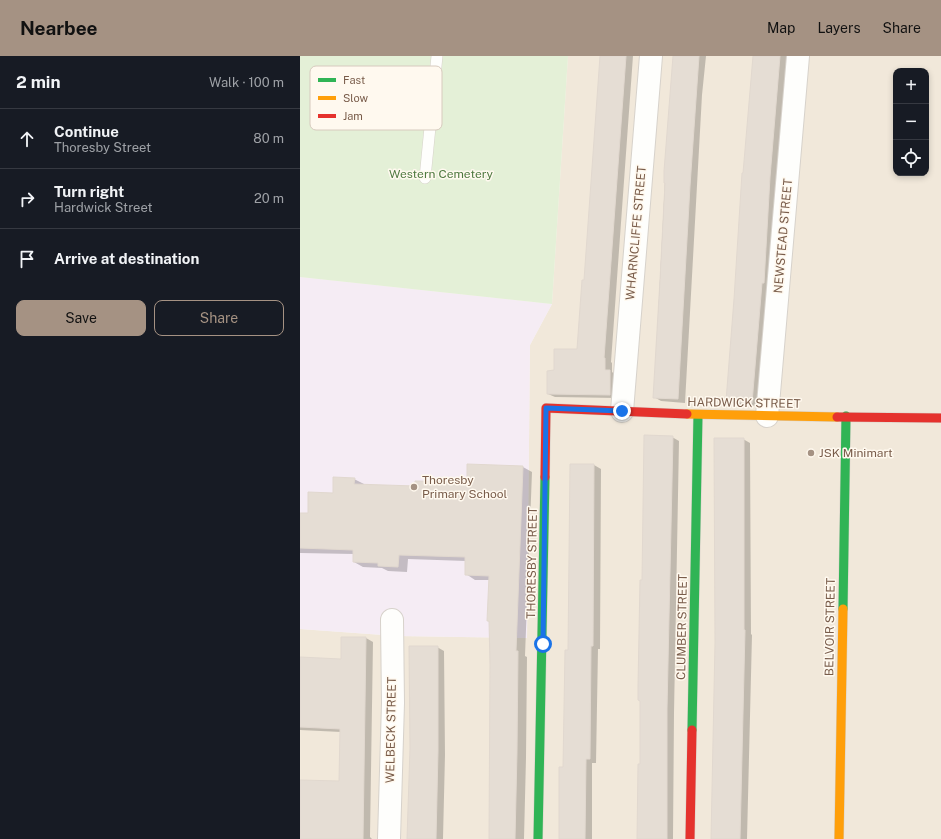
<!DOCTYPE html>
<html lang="en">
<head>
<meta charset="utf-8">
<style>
	body { margin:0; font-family:"Public Sans",sans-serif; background:#20242c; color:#f1f3f6 }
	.controls { position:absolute; right:12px; top:12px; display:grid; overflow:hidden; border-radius:8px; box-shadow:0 2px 6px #0003 }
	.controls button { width:36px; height:36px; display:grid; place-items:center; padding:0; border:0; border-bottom:1px solid #363941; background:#171b24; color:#f1f3f6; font:20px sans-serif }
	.stop { position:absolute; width:12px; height:12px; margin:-9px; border:3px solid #1a73e8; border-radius:50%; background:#fff }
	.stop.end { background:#1a73e8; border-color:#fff; box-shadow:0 1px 4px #0008 }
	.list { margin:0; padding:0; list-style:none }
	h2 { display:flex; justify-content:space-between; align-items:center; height:52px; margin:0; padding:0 16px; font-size:17px }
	h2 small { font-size:13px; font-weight:400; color:#9ea1a6 }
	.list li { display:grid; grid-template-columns:26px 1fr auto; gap:12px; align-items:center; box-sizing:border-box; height:60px; padding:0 16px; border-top:1px solid #363941 }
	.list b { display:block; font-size:15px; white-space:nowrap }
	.list p { margin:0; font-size:13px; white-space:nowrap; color:#9ea1a6 }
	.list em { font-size:13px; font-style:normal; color:#9ea1a6 }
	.actions { display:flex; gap:8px; padding:12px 16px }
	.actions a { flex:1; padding:9px 0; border:1px solid #a59283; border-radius:8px; text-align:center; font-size:14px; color:#a59283 }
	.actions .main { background:#a59283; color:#111 }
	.icon { flex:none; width:22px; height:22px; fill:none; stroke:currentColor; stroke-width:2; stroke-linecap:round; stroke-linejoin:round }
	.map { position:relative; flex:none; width:641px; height:783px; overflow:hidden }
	header { display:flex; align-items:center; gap:24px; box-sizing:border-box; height:56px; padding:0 20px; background:#a59283; color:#111 }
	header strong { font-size:19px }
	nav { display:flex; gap:22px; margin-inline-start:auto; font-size:14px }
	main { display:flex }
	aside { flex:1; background:#171b24 }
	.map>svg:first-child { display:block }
	.residential { fill:#f1e8da; fill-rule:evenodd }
	.education { fill:#f5ecf4 }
	.green { fill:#e4f0d7 }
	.shadow { fill:#0003 }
	.building { fill:#e5ddd4; stroke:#e1d8cf }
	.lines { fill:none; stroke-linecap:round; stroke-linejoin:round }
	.lane-casing { stroke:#d7d2cb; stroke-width:12 }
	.street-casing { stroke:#d7d2cb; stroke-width:24 }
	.fast-casing { stroke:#d8d1c9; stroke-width:10 }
	.slow-casing { stroke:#d8d1c9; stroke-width:10 }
	.jam-casing { stroke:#d8d1c9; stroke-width:10 }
	.lane { stroke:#fefefc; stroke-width:11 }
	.street { stroke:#fefefc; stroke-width:22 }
	.fast { stroke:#30b455; stroke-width:9 }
	.slow { stroke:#ff9f0a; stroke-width:9 }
	.jam { stroke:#e5322d; stroke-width:9 }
	.route { stroke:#1a73e8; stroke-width:5 }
	.poi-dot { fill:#a59283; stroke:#fff9ef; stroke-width:1.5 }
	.labels { text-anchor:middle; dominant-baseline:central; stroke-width:3; stroke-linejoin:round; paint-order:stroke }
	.park-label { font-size:12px; fill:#4e793f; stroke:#fff9ef }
	.street-label { font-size:12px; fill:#795c4a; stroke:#fff9ef }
	.poi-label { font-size:12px; fill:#795c4a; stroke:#fff9ef; text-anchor:start }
	.key { fill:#fff9ef; stroke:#d7cabe; stroke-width:1 }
	.key-label { font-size:11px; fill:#795c4a }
</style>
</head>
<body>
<header>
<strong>Nearbee</strong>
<nav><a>Map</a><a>Layers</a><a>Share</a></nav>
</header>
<main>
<aside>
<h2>2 min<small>Walk · 100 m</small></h2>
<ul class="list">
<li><svg class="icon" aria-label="ahead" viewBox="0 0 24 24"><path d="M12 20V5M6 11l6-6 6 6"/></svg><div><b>Continue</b><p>Thoresby Street</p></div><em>80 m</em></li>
<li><svg class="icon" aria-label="right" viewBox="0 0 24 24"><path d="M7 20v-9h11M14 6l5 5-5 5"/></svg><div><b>Turn right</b><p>Hardwick Street</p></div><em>20 m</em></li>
<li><svg class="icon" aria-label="arrive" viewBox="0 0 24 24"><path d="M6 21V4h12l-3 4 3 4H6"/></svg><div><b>Arrive at destination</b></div></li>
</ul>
<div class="actions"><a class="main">Save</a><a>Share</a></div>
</aside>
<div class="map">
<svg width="641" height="783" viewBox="0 0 641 783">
	<rect width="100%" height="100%" fill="#f8f5ed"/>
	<path class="residential" d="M 268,0 L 641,0 L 641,783 L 0,783 L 0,573 L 97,580 L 227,582 L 230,289 L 252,248 ZM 596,15 L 626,15 L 626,117 L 596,117 Z"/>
	<path class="education" d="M 0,221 L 252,248 L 230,289 L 227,582 L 97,580 L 0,573 Z"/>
	<path class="green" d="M 0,0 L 268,0 L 252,248 L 0,221 Z"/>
	<path class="shadow" d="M 301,0 L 333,0 L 311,306 L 312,307 L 312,316 L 316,319 L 316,342 L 255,341 L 248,338 L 255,315 L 278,294 L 285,225 Z
		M 375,0 L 406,0 L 402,39 L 385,347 L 361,345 L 354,341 L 366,104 Z
		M 454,0 L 488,0 L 459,350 L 434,348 L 427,344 Z
		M 372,381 L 379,385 L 374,658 L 373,783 L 339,783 L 343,525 Z
		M 443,383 L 450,387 L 451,578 L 452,579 L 447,783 L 412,783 Z
		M 271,409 L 294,409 L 301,413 L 300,593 L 298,593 L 296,707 L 292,707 L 292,783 L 260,783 L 264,712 L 269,595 Z
		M 223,411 L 232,416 L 225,600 L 227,601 L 226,702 L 224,783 L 190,783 L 190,566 L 188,565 L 190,524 L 175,524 L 166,518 L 166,505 L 108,503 L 107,516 L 88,515 L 82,512 L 63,511 L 54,506 L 54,498 L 0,497 L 0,458 L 9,458 L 54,423 L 64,428 L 64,429 L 116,431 L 168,427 Z
		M 42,582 L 66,582 L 73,586 L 70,781 L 72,783 L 0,783 L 0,725 L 40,726 L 41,676 L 0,674 L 0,602 L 42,604 Z
		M 137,591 L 144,595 L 145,699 L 143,783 L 108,783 Z"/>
	<path class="building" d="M 300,0 L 326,0 L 304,302 L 305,302 L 305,314 L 310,314 L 310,339 L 247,338 L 247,315 L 254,314 L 254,293 L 277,293 L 282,224 L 284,224 Z
		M 373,0 L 399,0 L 390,130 L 378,343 L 353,342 L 360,224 L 365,127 L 364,127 L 364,115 Z
		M 453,0 L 480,0 L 470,121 L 464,227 L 462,227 L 452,347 L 426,345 L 434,243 L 442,117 L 443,117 Z
		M 344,379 L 373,380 L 367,653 L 367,783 L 337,783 L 338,708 L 340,708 L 340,645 L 338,644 L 338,631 L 340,524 L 342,524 Z
		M 414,382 L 444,382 L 444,574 L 445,574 L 440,783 L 411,783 L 415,587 Z
		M 167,408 L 223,410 L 216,595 L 218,595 L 217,696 L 215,783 L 189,783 L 190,608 L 189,565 L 187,565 L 189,520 L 165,519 L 165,501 L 99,499 L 98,511 L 78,510 L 78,507 L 53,506 L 53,494 L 0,492 L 0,457 L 8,457 L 8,436 L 33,437 L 33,421 L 55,422 L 54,428 L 115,430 L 115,425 L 167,426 Z
		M 270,408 L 294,408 L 293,590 L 291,590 L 290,703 L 286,703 L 285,783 L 259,783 L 259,711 L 263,711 L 265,594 L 268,594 Z
		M 41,581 L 66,581 L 63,783 L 0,783 L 0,724 L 39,725 L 40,673 L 0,671 L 0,601 L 41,603 Z
		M 109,590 L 138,590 L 138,695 L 136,783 L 107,783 L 110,692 Z"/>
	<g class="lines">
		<g class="lane-casing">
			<path id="lane" d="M 125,122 L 137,0"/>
		</g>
		<g class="street-casing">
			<path id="street" d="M 322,355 L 351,0
				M 467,360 L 498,0
				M 89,783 L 93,647 L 92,564"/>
		</g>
		<g class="fast-casing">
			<path id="fast" d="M 543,553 L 546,360
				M 392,674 L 398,359
				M 238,783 L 245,421"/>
		</g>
		<g class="slow-casing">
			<path id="slow" d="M 387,358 L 537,361
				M 539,783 L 543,553"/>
		</g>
		<g class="jam-casing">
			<path id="jam" d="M 537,361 L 641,362
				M 245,421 L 246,352 L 387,358
				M 390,783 L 392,674"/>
		</g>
		<use href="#lane" class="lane"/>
		<use href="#street" class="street"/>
		<use href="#fast" class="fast"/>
		<use href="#slow" class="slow"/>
		<use href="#jam" class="jam"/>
	</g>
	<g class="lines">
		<path class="route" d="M 243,588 L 246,352 L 322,355"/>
	</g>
	<g class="poi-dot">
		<circle cx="511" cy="397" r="4"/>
		<circle cx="114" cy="431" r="4"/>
	</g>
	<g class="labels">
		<g class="park-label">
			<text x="141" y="118">Western Cemetery</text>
		</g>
		<g class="street-label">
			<text transform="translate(336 177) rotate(-85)">WHARNCLIFFE STREET</text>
			<text transform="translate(483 180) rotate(-85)">NEWSTEAD STREET</text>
			<text transform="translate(444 347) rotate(1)">HARDWICK STREET</text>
			<text transform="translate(232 507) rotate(-89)">THORESBY STREET</text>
			<text transform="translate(382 571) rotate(-89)">CLUMBER STREET</text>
			<text transform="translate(530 571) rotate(-89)">BELVOIR STREET</text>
			<text transform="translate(91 674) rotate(-89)">WELBECK STREET</text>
		</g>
		<g class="poi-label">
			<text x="519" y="397">JSK Minimart</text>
			<text x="122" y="424">Thoresby<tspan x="122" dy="14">Primary School</tspan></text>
		</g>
	</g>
	<rect x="10" y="10" width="132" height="64" rx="6" class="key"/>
	<rect x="18" y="22" width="18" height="4" fill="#30b455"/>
	<rect x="18" y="40" width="18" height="4" fill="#ff9f0a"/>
	<rect x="18" y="58" width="18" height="4" fill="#e5322d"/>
	<g class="key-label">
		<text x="43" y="28">Fast</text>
		<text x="43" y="46">Slow</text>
		<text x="43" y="64">Jam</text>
	</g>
</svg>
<div class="controls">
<button>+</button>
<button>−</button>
<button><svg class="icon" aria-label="locate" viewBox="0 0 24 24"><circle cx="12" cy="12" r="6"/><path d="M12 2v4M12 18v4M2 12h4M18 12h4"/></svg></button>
</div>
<div class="stop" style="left:243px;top:588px"></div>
<div class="stop end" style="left:322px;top:355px"></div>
</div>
</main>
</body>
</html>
